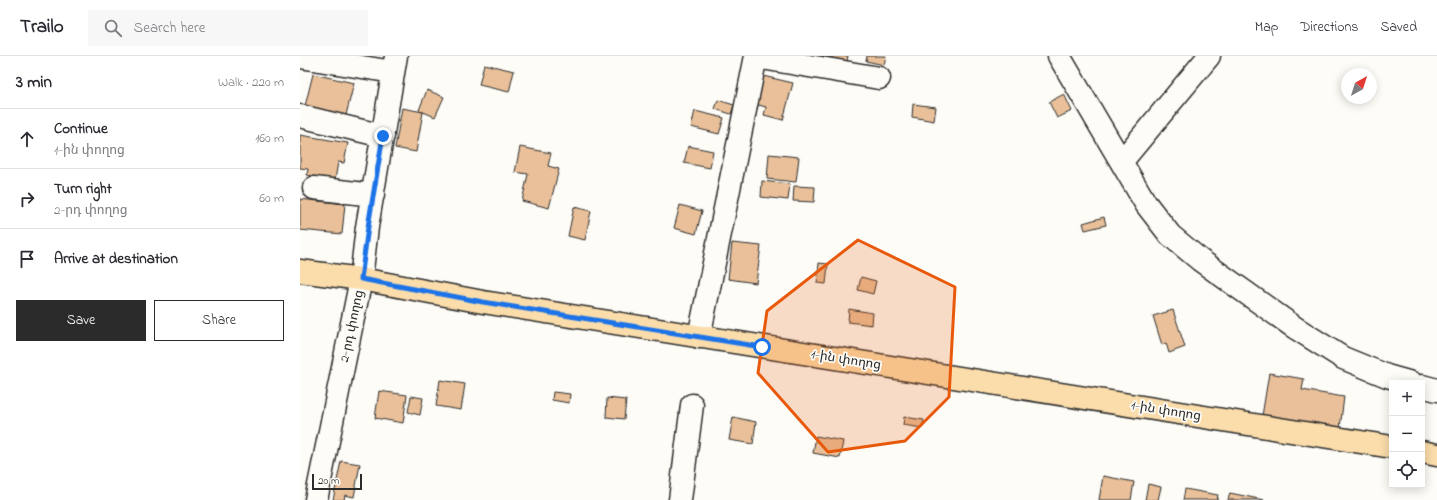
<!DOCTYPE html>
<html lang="en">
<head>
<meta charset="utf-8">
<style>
	body { margin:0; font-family:"Indie Flower","Noto Sans Armenian",sans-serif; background:#f7f7f7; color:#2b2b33 }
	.controls { position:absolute; right:12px; bottom:12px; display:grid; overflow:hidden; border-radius:0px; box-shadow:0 2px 10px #0003 }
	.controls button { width:36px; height:36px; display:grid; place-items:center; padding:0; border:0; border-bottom:1px solid #e1e1e2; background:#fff; color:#2b2b33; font:20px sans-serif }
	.compass { position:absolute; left:1041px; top:12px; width:36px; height:36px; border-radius:50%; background:#fff; box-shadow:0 2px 10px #0003; rotate:39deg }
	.scale { position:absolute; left:12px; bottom:10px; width:50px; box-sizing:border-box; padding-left:4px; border:2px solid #2b2b2b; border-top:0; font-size:11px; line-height:14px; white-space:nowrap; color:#2b2b2b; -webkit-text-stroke:3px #fdfcf7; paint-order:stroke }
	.stop { position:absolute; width:12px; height:12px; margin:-9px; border:3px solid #1a73e8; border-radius:50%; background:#fff }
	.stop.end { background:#1a73e8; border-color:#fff; box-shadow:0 1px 4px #0008 }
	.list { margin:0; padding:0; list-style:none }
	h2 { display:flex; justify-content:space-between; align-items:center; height:52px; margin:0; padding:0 16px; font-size:17px }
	h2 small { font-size:13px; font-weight:400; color:#7c7c81 }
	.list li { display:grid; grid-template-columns:26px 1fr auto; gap:12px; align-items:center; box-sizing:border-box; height:60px; padding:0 16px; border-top:1px solid #e1e1e2 }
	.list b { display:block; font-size:15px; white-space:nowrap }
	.list p { margin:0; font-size:13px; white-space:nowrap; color:#7c7c81 }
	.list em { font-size:13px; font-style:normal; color:#7c7c81 }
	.actions { display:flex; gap:8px; padding:12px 16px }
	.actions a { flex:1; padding:9px 0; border:1px solid #2b2b2b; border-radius:0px; text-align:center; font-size:14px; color:#2b2b2b }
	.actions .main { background:#2b2b2b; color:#fff }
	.icon { flex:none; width:22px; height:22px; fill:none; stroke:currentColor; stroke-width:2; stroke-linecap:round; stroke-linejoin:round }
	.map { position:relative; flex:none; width:1137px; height:444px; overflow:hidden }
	header { display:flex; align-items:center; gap:24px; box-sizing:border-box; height:56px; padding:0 20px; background:#fff; border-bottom:1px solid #e1e1e2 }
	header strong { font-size:19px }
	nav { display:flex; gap:22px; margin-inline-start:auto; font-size:14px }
	.search { width:280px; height:36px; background:#f7f7f7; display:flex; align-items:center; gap:10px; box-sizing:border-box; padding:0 14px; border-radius:0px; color:#7c7c81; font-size:15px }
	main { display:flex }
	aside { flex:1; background:#fff }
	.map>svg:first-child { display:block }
	.building { fill:#e9c099; stroke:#2b2b2b }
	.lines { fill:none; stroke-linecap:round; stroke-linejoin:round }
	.minor-casing { stroke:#2b2b2b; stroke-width:25 }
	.major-casing { stroke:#2b2b2b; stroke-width:25 }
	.minor { stroke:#fdfcf7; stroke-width:22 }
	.major { stroke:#fbddab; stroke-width:22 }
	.route { stroke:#1a73e8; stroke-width:5 }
	.marked { fill:#e8590c; fill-opacity:0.2; stroke:#e8590c; stroke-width:3; stroke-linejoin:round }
	.labels { text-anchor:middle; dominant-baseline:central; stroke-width:3.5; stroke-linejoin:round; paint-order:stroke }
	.street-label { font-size:13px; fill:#2b2b2b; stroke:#fdfcf7 }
</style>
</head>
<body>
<header>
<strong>Trailo</strong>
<div class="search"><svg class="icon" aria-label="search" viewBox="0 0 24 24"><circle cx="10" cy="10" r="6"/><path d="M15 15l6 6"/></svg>Search here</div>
<nav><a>Map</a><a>Directions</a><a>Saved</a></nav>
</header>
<main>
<aside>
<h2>3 min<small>Walk · 220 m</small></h2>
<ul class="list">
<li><svg class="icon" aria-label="ahead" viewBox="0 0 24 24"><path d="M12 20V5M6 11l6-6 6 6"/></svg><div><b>Continue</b><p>1-ին փողոց</p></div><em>160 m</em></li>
<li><svg class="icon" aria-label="right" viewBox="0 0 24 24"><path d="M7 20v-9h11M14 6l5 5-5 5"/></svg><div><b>Turn right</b><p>2-րդ փողոց</p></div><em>60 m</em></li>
<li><svg class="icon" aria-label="arrive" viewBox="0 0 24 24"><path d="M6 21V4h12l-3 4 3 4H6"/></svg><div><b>Arrive at destination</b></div></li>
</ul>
<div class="actions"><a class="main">Save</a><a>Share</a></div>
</aside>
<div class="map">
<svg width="1137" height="444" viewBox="0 0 1137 444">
	<rect width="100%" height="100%" fill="#fdfcf7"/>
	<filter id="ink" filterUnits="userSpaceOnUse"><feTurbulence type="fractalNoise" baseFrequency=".025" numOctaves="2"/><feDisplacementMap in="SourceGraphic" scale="8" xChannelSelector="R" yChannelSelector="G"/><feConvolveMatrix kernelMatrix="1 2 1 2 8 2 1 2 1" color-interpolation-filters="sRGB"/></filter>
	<g filter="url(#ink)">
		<path class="building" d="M 522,0 L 548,0 L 547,5 Z
			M 567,0 L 586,0 L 584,9 L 566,5 Z
			M 184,8 L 214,15 L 209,36 L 179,29 Z
			M 13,18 L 54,27 L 46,59 L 36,57 L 34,63 L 14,58 L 15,52 L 5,50 Z
			M 463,20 L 493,27 L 483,64 L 464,59 L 466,51 L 455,48 Z
			M 127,34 L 144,41 L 135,61 L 119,54 Z
			M 764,38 L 772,55 L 757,62 L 749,46 Z
			M 418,44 L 434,49 L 431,58 L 415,53 Z
			M 613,48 L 636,51 L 634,65 L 612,61 Z
			M 102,52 L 123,56 L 116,96 L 95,92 Z
			M 395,55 L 424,62 L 419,78 L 391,71 Z
			M 0,79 L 48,87 L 44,107 L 38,106 L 35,124 L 7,119 L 8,113 L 0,112 Z
			M 388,90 L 413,95 L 410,112 L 384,107 Z
			M 220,91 L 251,97 L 248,110 L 259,113 L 249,152 L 222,145 L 228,118 L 215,116 Z
			M 469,98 L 499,101 L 496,126 L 467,123 Z
			M 462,125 L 490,128 L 488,144 L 461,141 Z
			M 494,130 L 515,131 L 514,146 L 493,145 Z
			M 0,143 L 45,148 L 42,178 L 0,174 Z
			M 380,149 L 402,155 L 396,178 L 374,172 Z
			M 274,151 L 291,155 L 285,184 L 268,180 Z
			M 804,161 L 806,169 L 785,174 L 783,167 Z
			M 432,187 L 461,190 L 456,227 L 428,223 Z
			M 519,207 L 528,208 L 526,228 L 517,227 Z
			M 561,221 L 576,225 L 573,238 L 558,234 Z
			M 549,253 L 573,257 L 572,269 L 548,266 Z
			M 873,254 L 885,291 L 869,297 L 866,287 L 862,289 L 853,260 Z
			M 969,317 L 1004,323 L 1002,334 L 1044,341 L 1040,372 L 962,360 Z
			M 140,324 L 165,328 L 161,354 L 136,350 Z
			M 79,335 L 107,339 L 103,367 L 75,362 Z
			M 253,336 L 270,338 L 269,347 L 252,344 Z
			M 111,340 L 123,342 L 120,359 L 108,356 Z
			M 307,342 L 326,344 L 324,363 L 306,361 Z
			M 433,361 L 456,366 L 453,388 L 429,384 Z
			M 604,361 L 624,364 L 622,372 L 603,369 Z
			M 516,380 L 543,385 L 540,402 L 513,397 Z
			M 41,405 L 60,408 L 54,441 L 45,439 L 44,444 L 33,444 Z
			M 803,420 L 834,426 L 831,444 L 799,444 Z
			M 848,428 L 861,431 L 858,444 L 845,444 Z
			M 885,433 L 918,439 L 917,444 L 883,444 Z
			M 930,437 L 964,444 L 928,444 Z"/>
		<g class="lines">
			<g class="minor-casing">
				<path id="minor" d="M 759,0 L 846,148 L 870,179 L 900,204 L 994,271 L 1043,302 L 1087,320 L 1112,327
					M 0,1 L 93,16
					M 456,1 L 579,22
					M 0,60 L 83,80
					M 822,105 L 909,0
					M 14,132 L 73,139
					M 399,281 L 456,0
					M 1122,330 L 1137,334
					M 16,444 L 61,223 L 67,171 L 96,0
					M 380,444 L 392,349"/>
			</g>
			<g class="major-casing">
				<path id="major" d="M 0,215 L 61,223 L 183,246 L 1092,391
					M 1122,396 L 1137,399"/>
			</g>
			<use href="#minor" class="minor"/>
			<use href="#major" class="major"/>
		</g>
	</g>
	<g class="lines" filter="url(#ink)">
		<path class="route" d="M 83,80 L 68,171 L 61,223 L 183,246 L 462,291"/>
	</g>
	<path class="marked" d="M 558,184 L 655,231 L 649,341 L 605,385 L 528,396 L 458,317 L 467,255 Z"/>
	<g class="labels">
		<g class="street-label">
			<text transform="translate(52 270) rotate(-78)">2-րդ փողոց</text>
			<text transform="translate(546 304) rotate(9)">1-ին փողոց</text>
			<text transform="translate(866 355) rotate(9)">1-ին փողոց</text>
		</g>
	</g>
</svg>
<div class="controls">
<button>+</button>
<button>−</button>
<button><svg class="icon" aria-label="locate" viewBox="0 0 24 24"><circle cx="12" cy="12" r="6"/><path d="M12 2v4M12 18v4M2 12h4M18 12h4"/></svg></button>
</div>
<svg class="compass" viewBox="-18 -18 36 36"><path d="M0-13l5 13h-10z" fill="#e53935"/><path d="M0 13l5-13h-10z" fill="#7c7c81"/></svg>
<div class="scale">20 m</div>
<div class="stop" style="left:462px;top:291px"></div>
<div class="stop end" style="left:83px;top:80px"></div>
</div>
</main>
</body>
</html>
